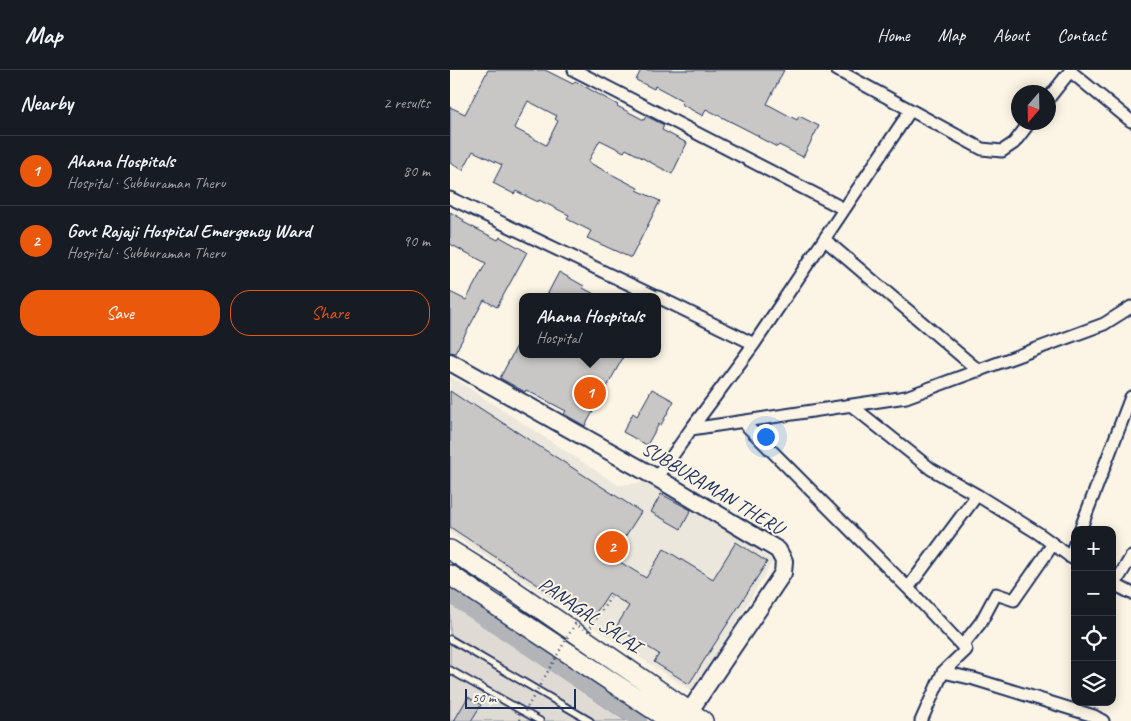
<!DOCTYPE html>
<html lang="en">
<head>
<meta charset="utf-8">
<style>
	body { margin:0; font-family:Caveat,sans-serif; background:#242831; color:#f1f3f6 }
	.controls { position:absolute; right:15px; bottom:15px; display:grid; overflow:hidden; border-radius:10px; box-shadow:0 2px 12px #0003 }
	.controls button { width:45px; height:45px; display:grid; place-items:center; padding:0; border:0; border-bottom:1px solid #363941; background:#171b24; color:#f1f3f6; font:25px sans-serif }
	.compass { position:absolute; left:561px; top:15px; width:45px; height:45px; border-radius:50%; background:#171b24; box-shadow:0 2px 12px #0003; rotate:200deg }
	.scale { position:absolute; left:15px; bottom:12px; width:111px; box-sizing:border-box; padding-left:5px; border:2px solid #1b2f5e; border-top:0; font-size:14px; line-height:18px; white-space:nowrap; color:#1b2f5e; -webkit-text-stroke:4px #fcf5e5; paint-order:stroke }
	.you { position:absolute; left:315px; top:366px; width:18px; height:18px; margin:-12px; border:4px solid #fff; border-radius:50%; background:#1a73e8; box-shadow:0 0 0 8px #1a73e833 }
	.badge { display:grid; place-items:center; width:32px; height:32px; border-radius:50%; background:#ea580c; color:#fff; font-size:16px; font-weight:700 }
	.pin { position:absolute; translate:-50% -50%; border:2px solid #fff; box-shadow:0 1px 5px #0006 }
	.popup { position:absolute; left:69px; top:223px; width:142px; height:65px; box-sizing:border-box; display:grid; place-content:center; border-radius:10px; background:#171b24; filter:drop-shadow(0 1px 4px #0005); font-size:16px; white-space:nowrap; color:#9ea1a6 }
	.popup b { font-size:19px; color:#f1f3f6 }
	.popup::after { content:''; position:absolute; left:50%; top:100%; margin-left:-10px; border:10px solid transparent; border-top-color:#171b24 }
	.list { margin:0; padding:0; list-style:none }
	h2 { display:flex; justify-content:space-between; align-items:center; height:65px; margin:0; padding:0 20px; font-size:21px }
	h2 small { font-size:16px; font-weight:400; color:#9ea1a6 }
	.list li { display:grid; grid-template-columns:32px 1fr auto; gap:15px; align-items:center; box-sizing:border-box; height:70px; padding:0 20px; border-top:1px solid #363941 }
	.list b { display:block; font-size:19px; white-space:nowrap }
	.list p { margin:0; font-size:16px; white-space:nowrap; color:#9ea1a6 }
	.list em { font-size:16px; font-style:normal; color:#9ea1a6 }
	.actions { display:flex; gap:10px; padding:15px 20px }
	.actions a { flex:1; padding:11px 0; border:1px solid #ea580c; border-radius:20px; text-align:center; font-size:18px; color:#ea580c }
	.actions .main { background:#ea580c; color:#fff }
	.icon { flex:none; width:28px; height:28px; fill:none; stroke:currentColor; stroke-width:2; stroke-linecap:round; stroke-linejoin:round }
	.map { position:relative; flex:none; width:681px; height:651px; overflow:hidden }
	header { display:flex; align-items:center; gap:30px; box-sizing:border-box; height:70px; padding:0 25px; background:#171b24; border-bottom:1px solid #363941 }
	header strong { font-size:24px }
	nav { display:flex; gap:28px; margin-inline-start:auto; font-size:18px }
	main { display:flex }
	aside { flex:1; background:#171b24 }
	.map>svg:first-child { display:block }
	.built { fill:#ece7dc }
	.green { fill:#dfdbd4; stroke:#7d8599 }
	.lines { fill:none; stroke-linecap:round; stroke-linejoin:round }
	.canal { stroke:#b2b4b8; stroke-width:15 }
	.building { fill:#c8c7c6; stroke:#1b2f5e; fill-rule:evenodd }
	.lane-casing { stroke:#1b2f5e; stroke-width:9 }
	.street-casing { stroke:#1b2f5e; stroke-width:15 }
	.secondary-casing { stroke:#1b2f5e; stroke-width:20 }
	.primary-casing { stroke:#1b2f5e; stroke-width:22 }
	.lane { stroke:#fcf5e5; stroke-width:5.5 }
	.street { stroke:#fcf5e5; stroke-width:11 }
	.secondary { stroke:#fcf5e5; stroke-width:16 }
	.primary { stroke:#fcf5e5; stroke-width:19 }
	.path-bridge { stroke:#1b2f5e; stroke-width:2.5; stroke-dasharray:1 4; stroke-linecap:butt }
	.labels { text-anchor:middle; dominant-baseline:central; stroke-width:4; stroke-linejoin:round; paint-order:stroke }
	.street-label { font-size:20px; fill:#1b2f5e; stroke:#fcf5e5 }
</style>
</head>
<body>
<header>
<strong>Map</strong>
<nav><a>Home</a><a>Map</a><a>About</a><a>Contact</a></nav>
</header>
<main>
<aside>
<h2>Nearby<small>2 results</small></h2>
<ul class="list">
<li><span class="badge">1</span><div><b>Ahana Hospitals</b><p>Hospital · Subburaman Theru</p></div><em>80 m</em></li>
<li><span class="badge">2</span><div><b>Govt Rajaji Hospital Emergency Ward</b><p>Hospital · Subburaman Theru</p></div><em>90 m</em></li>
</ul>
<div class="actions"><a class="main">Save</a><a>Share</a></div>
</aside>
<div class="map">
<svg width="681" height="651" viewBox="0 0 681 651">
	<rect width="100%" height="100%" fill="#fcf5e5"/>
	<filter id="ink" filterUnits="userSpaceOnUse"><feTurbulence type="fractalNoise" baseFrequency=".02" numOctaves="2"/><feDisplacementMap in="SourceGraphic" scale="10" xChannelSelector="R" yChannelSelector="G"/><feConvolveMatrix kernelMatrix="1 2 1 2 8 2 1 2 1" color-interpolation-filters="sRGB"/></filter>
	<g filter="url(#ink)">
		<path class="built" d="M 0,306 L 168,415 L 206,411 L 323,491 L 244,623 L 0,463 Z"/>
		<path class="green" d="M 0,533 L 176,651 L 0,651 Z"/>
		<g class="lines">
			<path class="canal" d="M 0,526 L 190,651"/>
		</g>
		<path class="building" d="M 38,0 L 95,0 L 123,14 L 125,11 L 168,35 L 167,36 L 194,50 L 196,46 L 214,55 L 212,60 L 237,73 L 222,104 L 176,79 L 174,82 L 150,70 L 138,92 L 188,118 L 187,120 L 210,131 L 181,188 L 137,168 L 141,161 L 117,149 L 119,145 L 89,130 L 88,132 L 66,121 L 64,124 L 43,113 L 52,95 L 23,81 L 13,100 L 0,93 L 0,37 L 15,44 ZM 78,31 L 107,46 L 105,49 L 108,51 L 96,75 L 64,58 Z
			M 191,0 L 334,0 L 317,34 L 347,50 L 349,46 L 369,56 L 353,87 L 329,75 L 327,77 L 308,67 L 309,66 L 256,39 L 253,46 L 231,34 L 233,31 L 205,16 L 204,19 L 186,10 Z
			M 0,142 L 14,150 L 13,152 L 48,170 L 50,167 L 77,182 L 47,237 L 34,230 L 5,283 L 0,282 L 0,222 L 16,230 L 36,193 L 0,174 Z
			M 109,202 L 134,216 L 133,218 L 150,227 L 96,227 Z
			M 72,266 L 72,284 L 175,284 L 135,356 L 114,344 L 116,341 L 76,320 L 75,322 L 50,308 Z
			M 202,319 L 224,331 L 211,355 L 209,354 L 197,375 L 173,362 L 183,343 L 187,346 Z
			M 0,321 L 21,335 L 22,333 L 191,442 L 162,487 L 196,508 L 214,479 L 263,509 L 286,472 L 317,492 L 239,614 L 204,592 L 209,584 L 166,557 L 179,536 L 159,523 L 141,550 L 0,457 Z
			M 211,424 L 241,440 L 231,459 L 201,442 Z
			M 18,627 L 31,635 L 21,651 L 4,651 Z"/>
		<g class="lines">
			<g class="lane-casing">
				<path id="lane" d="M 0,569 L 140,651
					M 0,600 L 90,651"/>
			</g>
			<g class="street-casing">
				<path id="street" d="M 124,0 L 394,139
					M 387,0 L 532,79 L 552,81 L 564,73 L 580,52
					M 620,1 L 681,51
					M 598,29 L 621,0
					M 0,128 L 206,227
					M 374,169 L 529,301
					M 208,227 L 304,274
					M 402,336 L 481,399 L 527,425 L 588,463 L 625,490
					M 293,352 L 458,518 L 516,580 L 493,602 L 471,651
					M 241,359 L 456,327 L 654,254 L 681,237
					M 207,408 L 241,359 L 304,274 L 460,41
					M 630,460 L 681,327
					M 620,487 L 625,473
					M 662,513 L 681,523
					M 665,514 L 681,487
					M 458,518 L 527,425
					M 512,576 L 531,552 L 546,524 L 564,530 L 603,474
					M 493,602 L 524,609 L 644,646 L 653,651"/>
			</g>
			<g class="secondary-casing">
				<path id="secondary" d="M 0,292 L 207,408 L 328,480 L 334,491 L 333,503 L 233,651"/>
			</g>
			<g class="primary-casing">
				<path id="primary" d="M 0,480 L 56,515 L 253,651
					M 0,505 L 221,651"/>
			</g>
			<use href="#lane" class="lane"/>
			<use href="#street" class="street"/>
			<use href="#secondary" class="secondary"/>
			<use href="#primary" class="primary"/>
			<path class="path-bridge" d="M 70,650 L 125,554 L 138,561 L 162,525"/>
		</g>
	</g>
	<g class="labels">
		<g class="street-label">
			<text transform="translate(263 418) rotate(31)">SUBBURAMAN THERU</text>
			<text transform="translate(140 545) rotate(34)">PANAGAL SALAI</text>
		</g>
	</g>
</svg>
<div class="controls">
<button>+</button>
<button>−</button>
<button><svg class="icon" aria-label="locate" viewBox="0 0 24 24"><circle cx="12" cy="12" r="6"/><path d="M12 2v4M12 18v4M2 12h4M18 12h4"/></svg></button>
<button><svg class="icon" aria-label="layers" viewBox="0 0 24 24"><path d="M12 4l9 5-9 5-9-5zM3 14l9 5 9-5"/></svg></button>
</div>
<svg class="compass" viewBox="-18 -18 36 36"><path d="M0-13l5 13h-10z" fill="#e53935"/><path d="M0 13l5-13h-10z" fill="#9ea1a6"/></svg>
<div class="scale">50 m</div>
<div class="you"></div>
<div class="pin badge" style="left:140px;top:323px">1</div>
<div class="popup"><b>Ahana Hospitals</b>Hospital</div>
<div class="pin badge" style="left:162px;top:477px">2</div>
</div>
</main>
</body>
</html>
